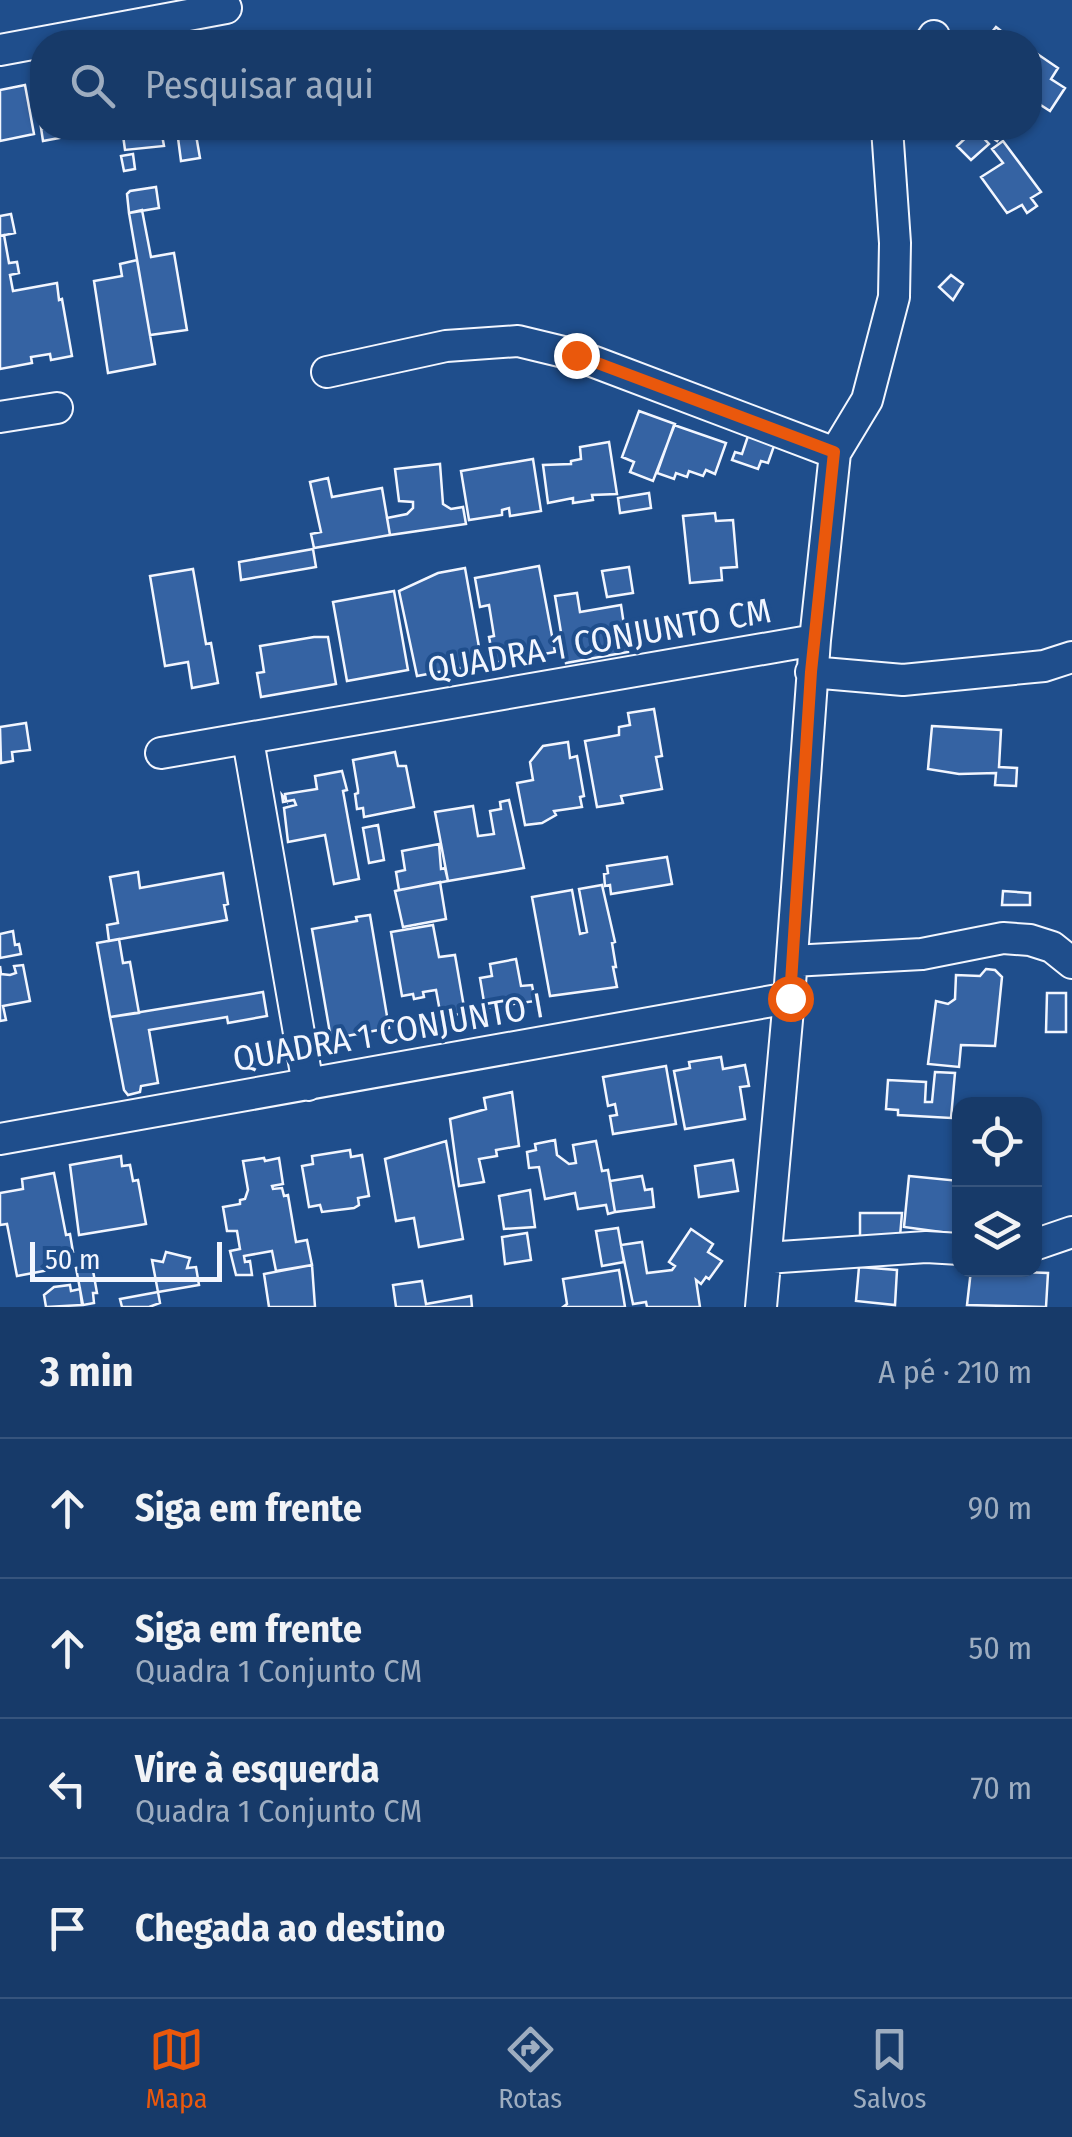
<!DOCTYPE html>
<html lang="pt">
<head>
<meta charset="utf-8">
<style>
	body { margin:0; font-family:"Fira Sans Condensed",sans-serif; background:#20416f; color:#f1f3f6 }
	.controls { position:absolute; right:30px; bottom:30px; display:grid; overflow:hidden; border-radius:20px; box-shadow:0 2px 8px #0004 }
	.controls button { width:90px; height:90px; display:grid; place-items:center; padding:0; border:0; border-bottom:2px solid #36547d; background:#173a69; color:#f1f3f6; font:50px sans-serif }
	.scale { position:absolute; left:30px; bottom:25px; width:192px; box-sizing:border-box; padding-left:10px; border:5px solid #f2f6ff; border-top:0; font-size:28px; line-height:35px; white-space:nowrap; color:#f2f6ff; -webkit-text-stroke:8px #1f4e8c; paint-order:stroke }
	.stop { position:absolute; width:30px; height:30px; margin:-22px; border:8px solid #ea580c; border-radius:50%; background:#fff }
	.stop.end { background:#ea580c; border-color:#fff; box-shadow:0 2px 10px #0008 }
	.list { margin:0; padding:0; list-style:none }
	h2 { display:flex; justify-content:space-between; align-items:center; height:130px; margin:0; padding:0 40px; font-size:42px }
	h2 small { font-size:32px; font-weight:400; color:#9eadc0 }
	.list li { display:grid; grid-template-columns:65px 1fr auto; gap:30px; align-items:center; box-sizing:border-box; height:140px; padding:0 40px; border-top:2px solid #36547d }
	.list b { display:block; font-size:38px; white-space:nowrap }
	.list p { margin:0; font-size:32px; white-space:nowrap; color:#9eadc0 }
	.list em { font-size:32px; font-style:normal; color:#9eadc0 }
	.icon { flex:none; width:55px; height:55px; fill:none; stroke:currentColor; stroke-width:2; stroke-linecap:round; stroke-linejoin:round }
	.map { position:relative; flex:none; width:1072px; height:1307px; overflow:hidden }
	.search { position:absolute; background:#173a69; box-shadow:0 2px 8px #0004; left:30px; right:30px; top:30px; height:110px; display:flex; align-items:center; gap:25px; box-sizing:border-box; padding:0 35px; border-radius:40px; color:#9eadc0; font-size:38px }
	.sheet { height:690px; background:#173a69 }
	nav { display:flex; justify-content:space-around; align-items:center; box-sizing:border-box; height:140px; border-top:2px solid #36547d; background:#173a69; font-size:28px; color:#9eadc0 }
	nav a { display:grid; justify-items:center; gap:5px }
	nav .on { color:#ea580c }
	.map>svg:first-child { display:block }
	.building { fill:#3563a3; stroke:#f2f6ff; stroke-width:2.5 }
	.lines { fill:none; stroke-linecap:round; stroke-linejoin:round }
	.minor-casing { stroke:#f2f6ff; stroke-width:34 }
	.minor { stroke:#1f4e8c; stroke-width:30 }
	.route { stroke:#ea580c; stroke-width:12 }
	.labels { text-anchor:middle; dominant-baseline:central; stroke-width:8; stroke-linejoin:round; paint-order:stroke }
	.street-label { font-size:35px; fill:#f2f6ff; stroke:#1f4e8c }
</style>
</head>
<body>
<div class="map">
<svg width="1072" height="1307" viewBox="0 0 1072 1307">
	<rect width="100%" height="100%" fill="#1f4e8c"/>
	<path class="building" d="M 996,27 L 1009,37 L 1020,42 L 984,42 Z
		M 1030,49 L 1058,68 L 1051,79 L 1065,88 L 1050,111 L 1039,104 L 1033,113 L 1030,111 Z
		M 25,85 L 34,134 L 0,141 L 0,90 Z
		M 42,87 L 42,128 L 102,130 L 43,141 L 35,88 Z
		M 122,128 L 174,128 L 174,133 L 162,135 L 164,146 L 125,150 Z
		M 978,128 L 1006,128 L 997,141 Z
		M 975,129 L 989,144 L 971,160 L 957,146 Z
		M 196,135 L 200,158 L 181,161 L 178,138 Z
		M 1003,141 L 1041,192 L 1031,198 L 1037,206 L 1027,213 L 1022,205 L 1007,213 L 981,177 L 1003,163 L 992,149 Z
		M 133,154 L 135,169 L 124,171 L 121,156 Z
		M 156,187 L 159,208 L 129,213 L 127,194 L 130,191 Z
		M 142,210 L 151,257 L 174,253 L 187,330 L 150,335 L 129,213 Z
		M 11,214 L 15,233 L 0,236 L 0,216 Z
		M 4,235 L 9,263 L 17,262 L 19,273 L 10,275 L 13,291 L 57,283 L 59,300 L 62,299 L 72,356 L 51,360 L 50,354 L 31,357 L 32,363 L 0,369 L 0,236 Z
		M 137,260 L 155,364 L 108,373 L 94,281 L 122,276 L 120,264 Z
		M 951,275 L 963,284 L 953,300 L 939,287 Z
		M 639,411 L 675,424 L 653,481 L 630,472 L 634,462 L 622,457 Z
		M 674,425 L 726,443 L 715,474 L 706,470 L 703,476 L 689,471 L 687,477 L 676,473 L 674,479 L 657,473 Z
		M 748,436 L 774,446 L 768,463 L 761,461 L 758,469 L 732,460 L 735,452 L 742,454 Z
		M 609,442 L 617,494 L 592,495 L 593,500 L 573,503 L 573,498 L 548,503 L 543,465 L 571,464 L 571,461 L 581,459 L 580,447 Z
		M 533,459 L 541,511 L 510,516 L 509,508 L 502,510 L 502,515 L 469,520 L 461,471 Z
		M 440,464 L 443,504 L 451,509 L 463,507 L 466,524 L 390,535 L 387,518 L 407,514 L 413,508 L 413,502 L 399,501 L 395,469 Z
		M 328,478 L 332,497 L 382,488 L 390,535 L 314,548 L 311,534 L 321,532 L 310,482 Z
		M 649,493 L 651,508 L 620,513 L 618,498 Z
		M 715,513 L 716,521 L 733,520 L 737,567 L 721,568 L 722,580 L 690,583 L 683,516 Z
		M 313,549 L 316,567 L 241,580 L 239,562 Z
		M 539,566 L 555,652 L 494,663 L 489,637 L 494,636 L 489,605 L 480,607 L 475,578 Z
		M 629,567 L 633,593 L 607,597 L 602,571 Z
		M 465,568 L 482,664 L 417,676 L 399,591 L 438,573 Z
		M 193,569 L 206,644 L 211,643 L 218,683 L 192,688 L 188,662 L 165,666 L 150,576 Z
		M 394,591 L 408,670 L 347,681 L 333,602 Z
		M 577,593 L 580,612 L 621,605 L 628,652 L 566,663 L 555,596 Z
		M 314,637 L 328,637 L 336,684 L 261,697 L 257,673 L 264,672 L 260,646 Z
		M 654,709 L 662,756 L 656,757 L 662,789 L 621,796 L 623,803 L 597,807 L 585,741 L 619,735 L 619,727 L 630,725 L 628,713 Z
		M 26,723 L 30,750 L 12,752 L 13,761 L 1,763 L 0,727 Z
		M 932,726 L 1001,730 L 999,767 L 1017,768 L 1016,786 L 995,785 L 996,773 L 959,774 L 928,769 Z
		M 568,742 L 570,758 L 577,756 L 584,796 L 580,797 L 582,807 L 554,811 L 556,815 L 542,823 L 525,825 L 517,783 L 533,780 L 530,762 L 543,746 Z
		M 395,752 L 398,766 L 406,766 L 414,807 L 364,817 L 363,808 L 357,809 L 355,794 L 358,793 L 358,790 L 353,760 Z
		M 342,771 L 347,790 L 343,791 L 359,879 L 334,884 L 325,835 L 288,842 L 284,808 L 296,805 L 294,800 L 283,802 L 282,795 L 286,800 L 285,794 L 317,789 L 315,776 Z
		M 509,800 L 524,868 L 448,881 L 435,812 L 473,806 L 478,836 L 494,834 L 490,811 L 501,809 L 500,802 Z
		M 378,825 L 384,860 L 369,863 L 363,828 Z
		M 439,844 L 441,869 L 445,868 L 448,881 L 399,890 L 396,872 L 405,870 L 402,851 Z
		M 667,857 L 672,884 L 611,894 L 610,885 L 605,886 L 604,874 L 608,873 L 607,866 Z
		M 138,872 L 140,888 L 223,873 L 228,904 L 224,905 L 227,920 L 109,941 L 107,925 L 118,923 L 110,877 Z
		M 440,882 L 446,919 L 403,927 L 395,891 Z
		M 602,885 L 615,942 L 612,943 L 616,967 L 613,967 L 617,987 L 550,996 L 532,897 L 572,890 L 580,934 L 587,932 L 579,889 Z
		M 1003,891 L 1030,893 L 1030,905 L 1002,905 Z
		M 370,915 L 389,1028 L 331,1039 L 312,929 L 357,921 L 356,917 Z
		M 433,925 L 439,957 L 455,955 L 465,1013 L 441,1017 L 436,990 L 423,992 L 424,997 L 414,999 L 413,994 L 402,996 L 391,932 Z
		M 13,931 L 15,945 L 19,944 L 21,954 L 0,958 L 0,934 Z
		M 119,939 L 123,963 L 130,962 L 139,1013 L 110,1017 L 97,943 Z
		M 516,959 L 521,986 L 532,985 L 535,1001 L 485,1008 L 480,978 L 492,976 L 490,964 Z
		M 23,965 L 30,1001 L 3,1006 L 6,1020 L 0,1021 L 0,966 L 1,974 L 10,975 L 16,973 L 14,966 Z
		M 986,969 L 995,970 L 1002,977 L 995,1046 L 961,1045 L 959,1067 L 928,1064 L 936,1001 L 948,1004 L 955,999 L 956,975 L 980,976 Z
		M 263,992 L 267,1016 L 228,1023 L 227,1017 L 149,1030 L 158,1083 L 141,1086 L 140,1092 L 128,1095 L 124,1090 L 110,1017 Z
		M 1047,993 L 1066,993 L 1066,1032 L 1046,1032 Z
		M 721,1057 L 723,1069 L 745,1065 L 749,1086 L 740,1087 L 745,1119 L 685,1129 L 674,1071 L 690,1068 L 689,1062 Z
		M 666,1066 L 676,1124 L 613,1134 L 610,1116 L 617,1115 L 615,1104 L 608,1106 L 603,1077 Z
		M 935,1072 L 955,1073 L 951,1118 L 898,1115 L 898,1110 L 886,1109 L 888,1080 L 926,1082 L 925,1102 L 932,1102 Z
		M 512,1092 L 519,1146 L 496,1150 L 497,1156 L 479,1159 L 484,1182 L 459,1186 L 450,1119 L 486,1109 L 484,1098 Z
		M 555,1140 L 557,1155 L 569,1164 L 576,1163 L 573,1145 L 596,1141 L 602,1171 L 608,1170 L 615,1212 L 608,1214 L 606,1205 L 578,1209 L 575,1193 L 545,1199 L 539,1167 L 529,1168 L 527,1152 L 536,1150 L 535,1144 Z
		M 446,1141 L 463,1239 L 419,1247 L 414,1218 L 396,1221 L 385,1159 Z
		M 350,1150 L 351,1157 L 362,1155 L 369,1196 L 358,1198 L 359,1205 L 354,1208 L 322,1212 L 320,1205 L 309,1207 L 302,1166 L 313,1164 L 312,1156 Z
		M 121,1156 L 122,1166 L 130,1165 L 133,1181 L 138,1180 L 146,1224 L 79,1235 L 70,1165 Z
		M 264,1158 L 265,1161 L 279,1158 L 283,1184 L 272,1186 L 273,1189 L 282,1188 L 284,1196 L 288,1195 L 296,1242 L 307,1240 L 312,1265 L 276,1271 L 272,1251 L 244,1256 L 245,1262 L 250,1261 L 252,1275 L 236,1275 L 230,1251 L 240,1249 L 237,1231 L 227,1231 L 223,1207 L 240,1204 L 240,1200 L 245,1199 L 248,1190 L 243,1161 Z
		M 733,1160 L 738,1191 L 699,1197 L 695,1166 Z
		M 54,1173 L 66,1235 L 70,1234 L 73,1252 L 68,1254 L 70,1266 L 17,1276 L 7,1224 L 0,1225 L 0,1193 L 23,1189 L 22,1179 Z
		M 642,1176 L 645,1190 L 652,1189 L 654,1207 L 615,1212 L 610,1181 Z
		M 909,1176 L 960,1181 L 956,1234 L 904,1227 Z
		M 530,1190 L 535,1227 L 504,1229 L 499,1196 Z
		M 860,1213 L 902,1213 L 899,1248 L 860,1249 Z
		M 618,1228 L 624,1262 L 602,1266 L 596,1231 Z
		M 691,1229 L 713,1244 L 708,1252 L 722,1261 L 709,1279 L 706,1277 L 701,1284 L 696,1280 L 700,1307 L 647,1307 L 646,1302 L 633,1304 L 621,1245 L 642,1242 L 647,1273 L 672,1270 L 675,1266 L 669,1262 Z
		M 527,1233 L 531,1260 L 505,1264 L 502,1237 Z
		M 166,1252 L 190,1258 L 187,1268 L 196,1267 L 199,1285 L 158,1292 L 152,1260 L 163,1262 Z
		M 92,1265 L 97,1293 L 93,1293 L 94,1303 L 83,1305 L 76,1268 Z
		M 312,1265 L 315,1307 L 269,1307 L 264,1274 Z
		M 859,1267 L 897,1270 L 895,1305 L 856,1301 Z
		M 619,1270 L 625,1307 L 563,1307 L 567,1304 L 563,1279 Z
		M 971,1270 L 1048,1273 L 1046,1307 L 967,1305 Z
		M 422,1281 L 426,1304 L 471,1296 L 472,1307 L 396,1307 L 393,1285 Z
		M 70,1285 L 71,1291 L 80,1289 L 82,1305 L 46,1307 L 44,1295 L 54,1287 Z
		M 158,1292 L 160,1303 L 149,1307 L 122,1307 L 120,1299 Z"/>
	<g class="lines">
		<g class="minor-casing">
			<path id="minor" d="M 930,42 L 934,36
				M 0,50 L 226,8
				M 0,417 L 57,408
				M 835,453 L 867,400 L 894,297 L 895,243 L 887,128
				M 811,672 L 903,680 L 1044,666 L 1072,657
				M 248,740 L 308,1085
				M 161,753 L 815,640 L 835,453 L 576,355 L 518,341 L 446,346 L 327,372
				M 792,961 L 922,954 L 1003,938 L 1030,940 L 1052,947 L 1072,963
				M 0,1139 L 789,998
				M 1034,1245 L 1072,1232
				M 766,1258 L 926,1247 L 960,1249
				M 761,1307 L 789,998 L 815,640"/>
		</g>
		<use href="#minor" class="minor"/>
	</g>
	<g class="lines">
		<path class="route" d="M 576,355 L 834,452 L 811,672 L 790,998"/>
	</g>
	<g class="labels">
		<g class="street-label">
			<text transform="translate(599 640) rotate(-10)">QUADRA 1 CONJUNTO CM</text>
			<text transform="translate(388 1032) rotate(-10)">QUADRA 1 CONJUNTO I</text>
		</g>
	</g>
</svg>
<div class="controls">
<button><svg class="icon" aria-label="locate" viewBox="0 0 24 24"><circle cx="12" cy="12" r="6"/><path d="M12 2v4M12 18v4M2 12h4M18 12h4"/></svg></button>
<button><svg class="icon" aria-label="layers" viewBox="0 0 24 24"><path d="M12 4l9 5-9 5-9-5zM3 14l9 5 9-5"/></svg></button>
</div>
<div class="scale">50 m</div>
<div class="stop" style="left:790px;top:998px"></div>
<div class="stop end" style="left:576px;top:355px"></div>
<div class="search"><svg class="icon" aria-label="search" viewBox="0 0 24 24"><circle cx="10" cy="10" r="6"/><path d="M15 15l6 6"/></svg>Pesquisar aqui</div>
</div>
<section class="sheet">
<h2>3 min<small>A pé · 210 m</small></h2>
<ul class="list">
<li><svg class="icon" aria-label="ahead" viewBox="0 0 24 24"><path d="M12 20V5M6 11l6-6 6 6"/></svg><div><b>Siga em frente</b></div><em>90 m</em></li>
<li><svg class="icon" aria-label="ahead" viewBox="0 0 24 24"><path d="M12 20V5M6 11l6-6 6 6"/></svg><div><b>Siga em frente</b><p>Quadra 1 Conjunto CM</p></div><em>50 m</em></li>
<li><svg class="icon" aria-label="left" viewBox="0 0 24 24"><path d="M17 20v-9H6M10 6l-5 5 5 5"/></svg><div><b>Vire à esquerda</b><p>Quadra 1 Conjunto CM</p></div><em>70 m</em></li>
<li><svg class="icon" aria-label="arrive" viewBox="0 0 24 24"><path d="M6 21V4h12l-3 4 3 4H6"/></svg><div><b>Chegada ao destino</b></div></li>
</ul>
</section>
<nav>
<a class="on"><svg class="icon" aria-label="map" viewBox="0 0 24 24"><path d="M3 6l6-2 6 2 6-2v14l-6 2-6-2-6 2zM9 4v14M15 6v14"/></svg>Mapa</a>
<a><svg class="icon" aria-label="directions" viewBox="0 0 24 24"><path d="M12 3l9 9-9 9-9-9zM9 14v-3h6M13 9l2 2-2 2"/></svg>Rotas</a>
<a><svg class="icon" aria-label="saved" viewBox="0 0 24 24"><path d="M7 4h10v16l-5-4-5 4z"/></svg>Salvos</a>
</nav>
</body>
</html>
